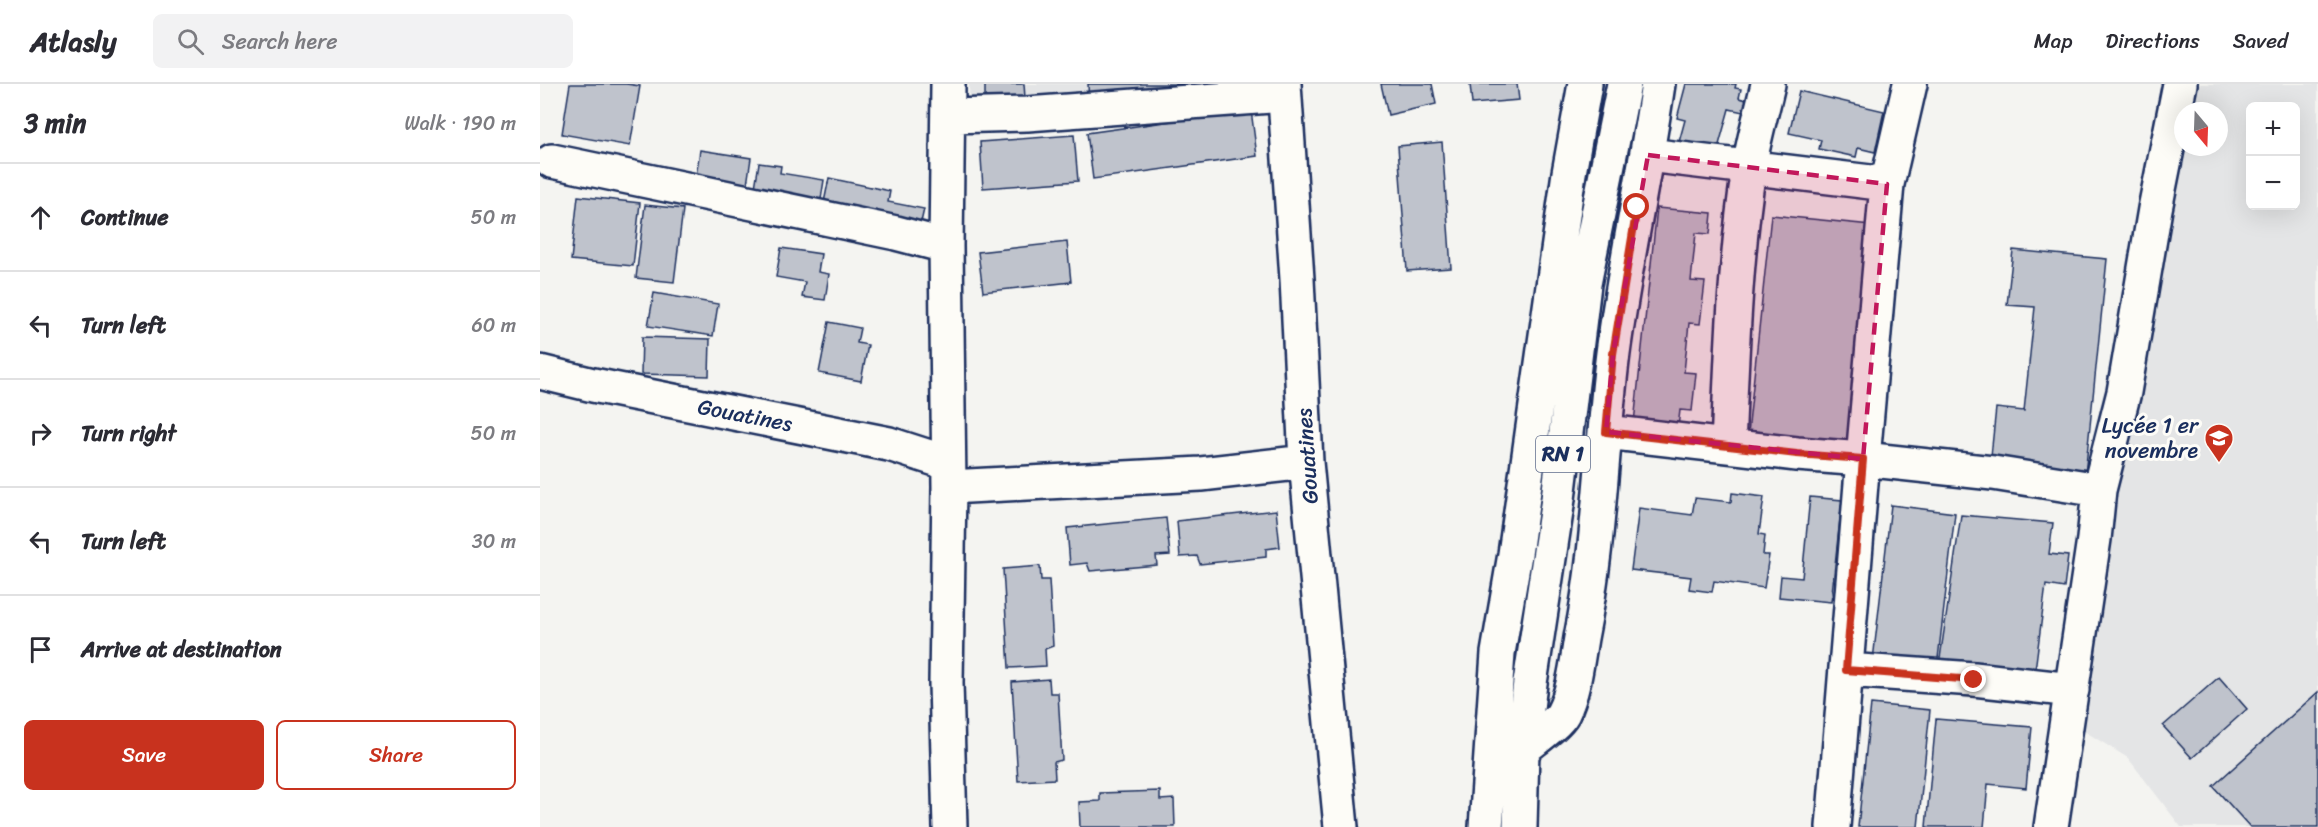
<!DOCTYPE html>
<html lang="en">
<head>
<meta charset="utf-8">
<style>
	body { margin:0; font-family:Sriracha,sans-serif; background:#f2f2f3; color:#2b2b33 }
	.controls { position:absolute; right:18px; top:18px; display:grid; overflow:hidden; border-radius:9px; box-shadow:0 6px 24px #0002 }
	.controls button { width:54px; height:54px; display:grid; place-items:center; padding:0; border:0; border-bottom:2px solid #e1e1e2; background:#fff; color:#2b2b33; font:30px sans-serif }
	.compass { position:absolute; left:1634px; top:18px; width:54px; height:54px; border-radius:50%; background:#fff; box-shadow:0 6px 24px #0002; rotate:161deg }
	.stop { position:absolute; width:18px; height:18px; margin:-14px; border:4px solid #c8321e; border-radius:50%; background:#fff }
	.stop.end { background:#c8321e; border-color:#fff; box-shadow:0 2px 6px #0008 }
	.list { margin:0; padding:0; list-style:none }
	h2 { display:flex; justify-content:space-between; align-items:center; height:78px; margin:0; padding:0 24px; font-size:26px }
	h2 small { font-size:20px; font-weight:400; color:#7c7c81 }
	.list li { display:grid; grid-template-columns:39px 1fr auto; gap:18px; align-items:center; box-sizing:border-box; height:108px; padding:0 24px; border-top:2px solid #e1e1e2 }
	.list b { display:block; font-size:22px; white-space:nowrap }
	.list em { font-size:20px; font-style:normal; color:#7c7c81 }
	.actions { display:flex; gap:12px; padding:18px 24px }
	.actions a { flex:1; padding:14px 0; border:2px solid #c8321e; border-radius:9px; text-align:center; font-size:21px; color:#c8321e }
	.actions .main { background:#c8321e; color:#fff }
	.icon { flex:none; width:33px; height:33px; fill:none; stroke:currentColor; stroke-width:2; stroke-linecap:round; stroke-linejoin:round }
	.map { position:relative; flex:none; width:1778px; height:743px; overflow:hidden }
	header { display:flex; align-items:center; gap:36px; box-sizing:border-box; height:84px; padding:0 30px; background:#fff; border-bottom:2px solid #e1e1e2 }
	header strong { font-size:28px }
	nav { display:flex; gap:33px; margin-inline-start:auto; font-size:21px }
	.search { width:420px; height:54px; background:#f2f2f3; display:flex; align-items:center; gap:15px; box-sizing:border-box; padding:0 21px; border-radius:9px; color:#7c7c81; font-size:22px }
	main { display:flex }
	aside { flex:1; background:#fff }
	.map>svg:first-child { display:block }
	.built { fill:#e4e5e6; fill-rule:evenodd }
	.building { fill:#bfc3cc; stroke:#1b2f5e; stroke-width:1.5 }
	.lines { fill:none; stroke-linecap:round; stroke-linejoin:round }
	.minor-casing { stroke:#1b2f5e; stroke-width:38 }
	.highway-casing { stroke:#1b2f5e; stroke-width:38 }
	.minor { stroke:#fdfcf7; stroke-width:33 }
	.highway { stroke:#fdfcf7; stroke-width:33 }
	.route { stroke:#c8321e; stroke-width:8 }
	.marked { fill:#c2185b; fill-opacity:0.2; stroke:#c2185b; stroke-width:4.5; stroke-dasharray:12 8; stroke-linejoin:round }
	.labels { text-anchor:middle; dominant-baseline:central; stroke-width:6; stroke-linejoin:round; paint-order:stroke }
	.shield { fill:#fdfcf7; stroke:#5f6c8c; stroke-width:1.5 }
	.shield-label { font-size:21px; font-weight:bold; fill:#1b2f5e }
	.street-label { font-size:22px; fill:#1b2f5e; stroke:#fdfcf7 }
	.poi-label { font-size:22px; fill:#1b2f5e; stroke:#fdfcf7; text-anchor:end }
</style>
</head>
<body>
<header>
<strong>Atlasly</strong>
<div class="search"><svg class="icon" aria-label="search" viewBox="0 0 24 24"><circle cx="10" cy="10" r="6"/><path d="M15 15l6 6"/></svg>Search here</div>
<nav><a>Map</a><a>Directions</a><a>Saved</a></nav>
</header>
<main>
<aside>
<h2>3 min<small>Walk · 190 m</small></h2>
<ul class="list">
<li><svg class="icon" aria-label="ahead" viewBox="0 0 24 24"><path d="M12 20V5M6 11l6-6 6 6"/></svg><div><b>Continue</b></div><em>50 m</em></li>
<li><svg class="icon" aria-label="left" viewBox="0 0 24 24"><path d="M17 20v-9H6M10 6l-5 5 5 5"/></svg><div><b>Turn left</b></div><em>60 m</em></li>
<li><svg class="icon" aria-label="right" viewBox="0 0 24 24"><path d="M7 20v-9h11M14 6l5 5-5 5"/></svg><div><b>Turn right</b></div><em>50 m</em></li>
<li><svg class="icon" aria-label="left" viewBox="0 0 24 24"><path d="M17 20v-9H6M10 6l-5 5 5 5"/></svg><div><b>Turn left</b></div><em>30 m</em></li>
<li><svg class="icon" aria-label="arrive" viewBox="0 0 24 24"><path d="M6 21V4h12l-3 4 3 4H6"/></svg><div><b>Arrive at destination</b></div></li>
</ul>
<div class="actions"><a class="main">Save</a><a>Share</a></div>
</aside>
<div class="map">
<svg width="1778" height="743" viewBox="0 0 1778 743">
	<rect width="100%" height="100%" fill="#f4f4f1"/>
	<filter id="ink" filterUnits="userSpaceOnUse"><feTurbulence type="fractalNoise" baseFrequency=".0167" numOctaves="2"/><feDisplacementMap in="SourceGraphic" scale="12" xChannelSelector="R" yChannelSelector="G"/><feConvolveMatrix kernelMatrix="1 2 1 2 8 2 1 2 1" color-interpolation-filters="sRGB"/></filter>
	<g filter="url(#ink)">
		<path class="built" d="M 429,0 L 715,0 L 430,30 Z
			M 1652,0 L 1778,0 L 1778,743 L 1641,743 L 1588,674 L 1531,639 L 1643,49 L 1643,63 L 1679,63 L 1679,27 L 1647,27 ZM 1710,22 L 1756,22 L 1756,122 L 1710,122 Z"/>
		<path class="building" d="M 30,0 L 86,0 L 100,2 L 90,62 L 22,50 Z
			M 445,0 L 484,0 L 485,14 L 445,16 Z
			M 548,0 L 711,0 L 549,20 Z
			M 841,0 L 892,0 L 896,20 L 848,31 Z
			M 930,0 L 977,0 L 979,16 L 932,20 Z
			M 1146,0 L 1196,0 L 1195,4 L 1201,5 L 1199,14 L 1207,16 L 1203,28 L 1189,25 L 1177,68 L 1139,58 L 1145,36 L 1137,34 Z
			M 1259,7 L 1344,27 L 1335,68 L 1318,64 L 1316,73 L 1279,65 L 1281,56 L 1249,49 Z
			M 711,26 L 717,72 L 553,95 L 547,49 Z
			M 534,51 L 538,97 L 443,104 L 440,58 Z
			M 902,58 L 911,184 L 867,187 L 858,62 Z
			M 160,66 L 211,74 L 205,114 L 154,106 Z
			M 219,79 L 241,82 L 240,89 L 284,96 L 278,134 L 212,122 Z
			M 289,94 L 350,107 L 348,118 L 384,125 L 377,156 L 281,133 Z
			M 38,112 L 100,119 L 93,182 L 31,176 Z
			M 105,121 L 143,125 L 134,198 L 96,194 Z
			M 1117,124 L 1172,129 L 1170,150 L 1156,149 L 1151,197 L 1165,198 L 1160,240 L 1149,239 L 1144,288 L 1156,289 L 1152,327 L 1140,326 L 1137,352 L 1093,348 Z
			M 1231,131 L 1331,141 L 1308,370 L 1207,359 Z
			M 527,158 L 531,198 L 443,208 L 438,168 Z
			M 241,164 L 281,170 L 278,188 L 289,190 L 285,216 L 262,213 L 265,198 L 236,193 Z
			M 1473,166 L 1567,175 L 1545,391 L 1450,382 L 1456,324 L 1484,327 L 1495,223 L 1467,221 Z
			M 114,209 L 178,220 L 173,252 L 108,242 Z
			M 289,238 L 320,244 L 317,259 L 328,261 L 321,297 L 279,289 Z
			M 102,253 L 170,255 L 169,292 L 101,290 Z
			M 1192,409 L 1224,413 L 1219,450 L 1225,451 L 1223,471 L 1229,471 L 1224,504 L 1174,497 L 1172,508 L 1149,505 L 1151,493 L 1091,486 L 1099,424 L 1152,431 L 1155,414 L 1191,418 Z
			M 1270,413 L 1302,416 L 1291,518 L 1239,513 L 1241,492 L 1262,494 Z
			M 1351,421 L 1415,429 L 1397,583 L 1333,576 Z
			M 736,426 L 740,463 L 726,465 L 726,473 L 660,480 L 657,472 L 640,473 L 637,437 Z
			M 1421,431 L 1513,439 L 1509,470 L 1528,472 L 1524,504 L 1506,501 L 1494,594 L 1399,581 Z
			M 626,434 L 630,471 L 616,472 L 617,481 L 550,487 L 547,479 L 530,481 L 527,444 Z
			M 500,482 L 501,496 L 509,496 L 513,562 L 505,565 L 506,582 L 469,584 L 463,485 Z
			M 1679,593 L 1707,625 L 1652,674 L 1623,642 Z
			M 509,595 L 510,609 L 518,609 L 522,676 L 514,678 L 515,695 L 478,697 L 472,598 Z
			M 1778,608 L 1778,743 L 1710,743 L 1673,702 Z
			M 1331,620 L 1390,626 L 1378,743 L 1318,743 Z
			M 1396,635 L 1492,643 L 1486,704 L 1448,700 L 1444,743 L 1386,743 Z
			M 620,707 L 620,716 L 634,715 L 635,743 L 540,743 L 539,718 L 560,717 L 560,709 Z"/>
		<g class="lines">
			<g class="minor-casing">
				<path id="minor" d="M 408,0 L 406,162 L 409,403 L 406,599 L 410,743
					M 744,0 L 757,195 L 766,378 L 801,743
					M 409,32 L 487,30 L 744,11
					M 1108,71 L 1347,100 L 1370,0
					M 12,77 L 356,149 L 406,162
					M 1347,100 L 1323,375 L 1453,389 L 1559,406
					M 0,288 L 53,301 L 349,360 L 408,379
					M 1066,348 L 1257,370 L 1323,375 L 1293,743
					M 1188,362 C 1192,270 1195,176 1209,85 C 1213,56 1222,28 1228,0
					M 409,403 L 661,390 L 766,378
					M 1306,586 L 1434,595 L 1532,606
					M 982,666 C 992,657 1017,640 1023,629 C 1034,607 1037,578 1041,554 C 1060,460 1061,364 1073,269 C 1085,179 1105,90 1118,0
					M 1511,743 L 1554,455 L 1559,406 L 1584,308 L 1615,125 L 1640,0"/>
			</g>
			<g class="highway-casing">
				<path id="highway" d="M 946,743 L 958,569 L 975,470 L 1029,89 L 1045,0
					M 980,743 L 982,666 L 990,599 L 1018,415 L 1044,200 L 1084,0"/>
			</g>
			<use href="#minor" class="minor"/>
			<use href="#highway" class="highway"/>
		</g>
	</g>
	<g class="lines" filter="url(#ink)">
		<path class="route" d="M 1097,123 L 1073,270 L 1066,348 L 1257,370 L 1323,375 L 1306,586 L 1434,596"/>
	</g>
	<path class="marked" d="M 1108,71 L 1347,100 L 1323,375 L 1066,348 L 1073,270 Z"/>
	<defs>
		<g id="school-pin" transform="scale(1.5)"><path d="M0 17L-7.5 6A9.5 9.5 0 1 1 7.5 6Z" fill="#c8321e" stroke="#fdfcf7"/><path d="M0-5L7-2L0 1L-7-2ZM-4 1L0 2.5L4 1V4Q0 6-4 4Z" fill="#fff"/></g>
	</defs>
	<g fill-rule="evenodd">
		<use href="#school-pin" x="1679" y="354"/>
	</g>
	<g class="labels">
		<rect class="shield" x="996" y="352" width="54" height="36" rx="4.5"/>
		<g class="shield-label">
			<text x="1023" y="370">RN 1</text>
		</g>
		<g class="street-label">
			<text transform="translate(205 331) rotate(11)">Gouatines</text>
			<text transform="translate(767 372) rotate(-94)">Gouatines</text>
		</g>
		<g class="poi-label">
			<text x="1658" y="341">Lycée 1 er<tspan x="1658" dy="25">novembre</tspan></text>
		</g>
	</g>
</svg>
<div class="controls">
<button>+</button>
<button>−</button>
</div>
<svg class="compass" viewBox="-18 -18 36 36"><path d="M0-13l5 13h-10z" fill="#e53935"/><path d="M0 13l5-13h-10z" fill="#7c7c81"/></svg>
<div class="stop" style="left:1097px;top:123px"></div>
<div class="stop end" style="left:1434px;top:596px"></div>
</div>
</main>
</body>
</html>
